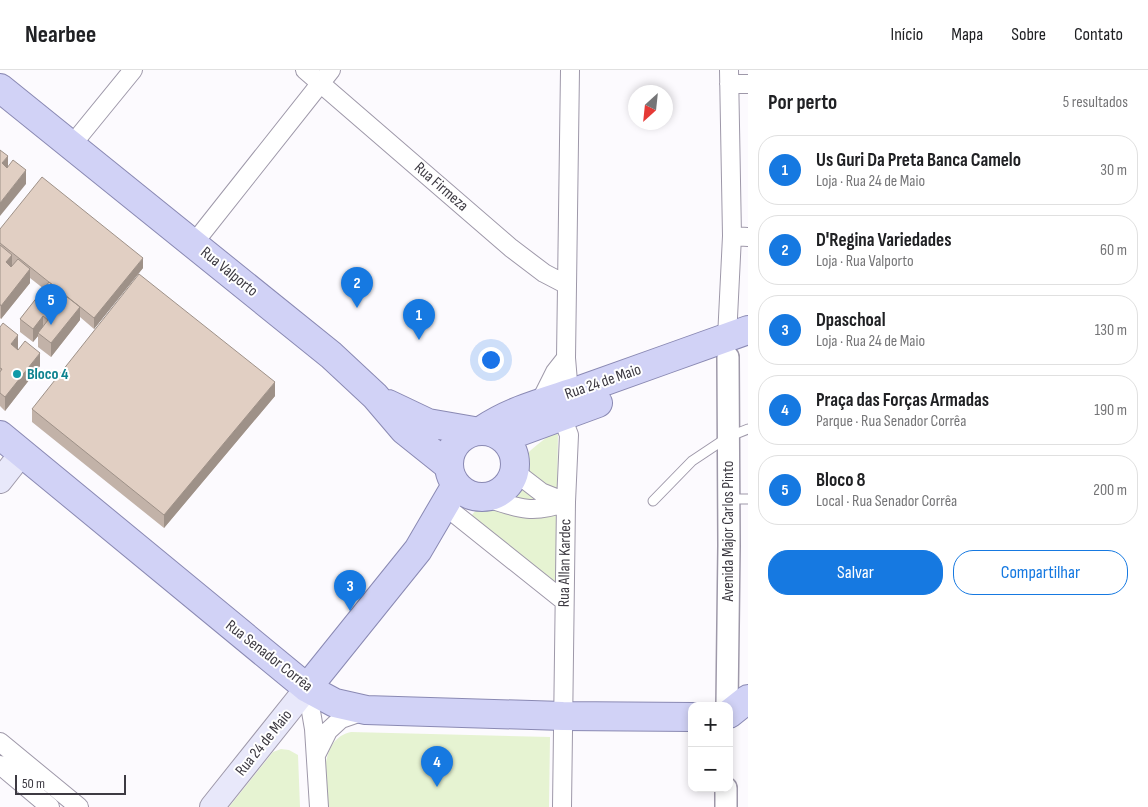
<!DOCTYPE html>
<html lang="pt">
<head>
<meta charset="utf-8">
<style>
	body { margin:0; font-family:"Sofia Sans Condensed",sans-serif; background:#f6f6f6; color:#202124 }
	.controls { position:absolute; right:15px; bottom:15px; display:grid; overflow:hidden; border-radius:10px; box-shadow:0 2px 8px #0003 }
	.controls button { width:45px; height:45px; display:grid; place-items:center; padding:0; border:0; border-bottom:1px solid #e0e0e0; background:#fff; color:#202124; font:25px sans-serif }
	.compass { position:absolute; left:628px; top:15px; width:45px; height:45px; border-radius:50%; background:#fff; box-shadow:0 2px 8px #0003; rotate:207deg }
	.scale { position:absolute; left:15px; bottom:12px; width:111px; box-sizing:border-box; padding-left:5px; border:2px solid #3d3a42; border-top:0; font-size:14px; line-height:18px; white-space:nowrap; color:#3d3a42; -webkit-text-stroke:4px #fff; paint-order:stroke }
	.you { position:absolute; left:490px; top:289px; width:18px; height:18px; margin:-12px; border:4px solid #fff; border-radius:50%; background:#1a73e8; box-shadow:0 0 0 8px #1a73e833 }
	.badge { display:grid; place-items:center; width:32px; height:32px; border-radius:50%; background:#1679e1; color:#fff; font-size:16px; font-weight:700 }
	.pin { position:absolute; translate:-50% -41px; filter:drop-shadow(0 1px 2px #0008) }
	.pin::after { content:''; position:absolute; top:26px; width:18px; height:15px; background:inherit; clip-path:polygon(0 0,100% 0,50% 100%) }
	.list { margin:0; padding:0; list-style:none }
	h2 { display:flex; justify-content:space-between; align-items:center; height:65px; margin:0; padding:0 20px; font-size:21px }
	h2 small { font-size:16px; font-weight:400; color:#757577 }
	.list li { display:grid; grid-template-columns:32px 1fr auto; gap:15px; align-items:center; box-sizing:border-box; height:70px; margin:0 10px 10px; padding:0 10px; border:1px solid #e0e0e0; border-radius:20px }
	.list b { display:block; font-size:19px; white-space:nowrap }
	.list p { margin:0; font-size:16px; white-space:nowrap; color:#757577 }
	.list em { font-size:16px; font-style:normal; color:#757577 }
	.actions { display:flex; gap:10px; padding:15px 20px }
	.actions a { flex:1; padding:11px 0; border:1px solid #1679e1; border-radius:20px; text-align:center; font-size:18px; color:#1679e1 }
	.actions .main { background:#1679e1; color:#fff }
	.map { position:relative; flex:none; width:748px; height:737px; overflow:hidden }
	header { display:flex; align-items:center; gap:30px; box-sizing:border-box; height:70px; padding:0 25px; background:#fff; border-bottom:1px solid #e0e0e0 }
	header strong { font-size:24px }
	nav { display:flex; gap:28px; margin-inline-start:auto; font-size:18px }
	main { display:flex }
	aside { flex:1; background:#fff }
	.map>svg:first-child { display:block }
	.green { fill:#e6f3d2 }
	.lines { fill:none; stroke-linecap:round; stroke-linejoin:round }
	.service-casing { stroke:#9e98a9; stroke-width:11 }
	.minor-casing { stroke:#9e98a9; stroke-width:20 }
	.tertiary-casing { stroke:#9e98a9; stroke-width:24 }
	.secondary-casing { stroke:#9e98a9; stroke-width:26 }
	.primary-casing { stroke:#8a89b3; stroke-width:30 }
	.service { stroke:#fff; stroke-width:9 }
	.minor { stroke:#fff; stroke-width:18 }
	.tertiary { stroke:#fff; stroke-width:21 }
	.secondary { stroke:#e8e8fa; stroke-width:24 }
	.primary { stroke:#d1d2f6; stroke-width:28 }
	.wall { fill:#c2b2a8 }
	.shaded-wall { fill:#9e9188 }
	.building { fill:#e1cfc3; stroke:#9e9188 }
	.culture-dot { fill:#0f9aa8; stroke:#fff; stroke-width:2 }
	.labels { text-anchor:middle; dominant-baseline:central; stroke-width:4; stroke-linejoin:round; paint-order:stroke }
	.street-label { font-size:16px; fill:#3d3a42; stroke:#fff }
	.culture-label { font-size:16px; font-weight:bold; fill:#0d838f; stroke:#fff; text-anchor:start }
</style>
</head>
<body>
<header>
<strong>Nearbee</strong>
<nav><a>Início</a><a>Mapa</a><a>Sobre</a><a>Contato</a></nav>
</header>
<main>
<div class="map">
<svg width="748" height="737" viewBox="0 0 748 737">
	<rect width="100%" height="100%" fill="#fcfafe"/>
	<path class="green" d="M 558,360 L 556,513 L 471,446 C 496,417 524,380 558,360 Z
		M 351,662 L 550,667 L 549,737 L 325,737 C 325,712 319,669 351,662 Z
		M 281,679 L 289,680 L 298,685 L 300,737 L 229,737 L 273,682 Z"/>
	<g class="lines">
		<g class="service-casing">
			<path id="service" d="M 729,429 L 748,429
				M 653,431 L 692,391 L 728,367 L 748,359"/>
		</g>
		<g class="minor-casing">
			<path id="minor" d="M 305,0 L 511,178 L 544,203 L 567,215
				M 729,14 L 748,14
				M 71,76 L 133,0
				M 732,166 L 748,167
				M 194,173 L 331,0
				M 727,268 L 732,166 L 729,0
				M 569,323 L 566,288 L 570,0
				M 539,334 L 555,302 L 566,288
				M 555,349 L 564,352 L 569,365 L 566,432 L 562,737
				M 515,402 L 541,422 L 566,432
				M 484,427 C 517,438 532,445 566,432
				M 445,436 L 564,531
				M 307,618 L 314,659 L 319,737
				M 0,672 L 79,737
				M 316,685 L 328,661 L 341,649 L 364,641
				M 0,695 L 50,737"/>
		</g>
		<g class="tertiary-casing">
			<path id="tertiary" d="M 727,636 L 729,476 L 728,287
				M 726,737 L 726,718"/>
		</g>
		<g class="secondary-casing">
			<path id="secondary" d="M 0,411 L 22,383
				M 212,737 L 307,618"/>
		</g>
		<g class="primary-casing">
			<path id="primary" d="M 0,18 L 331,285 L 375,326 L 404,360 L 449,396
				M 388,334 L 428,353 L 474,361
				M 482,360 C 513,339 548,331 583,319 C 638,299 693,280 748,260
				M449 394a33 33 0 1 1 66 0a33 33 0 1 1-66 0Z
				M 0,365 L 307,618 L 335,633 L 366,640 L 563,646 L 692,647
				M 503,368 L 598,333
				M 307,618 L 418,480 L 456,415
				M 729,644 L 748,629"/>
		</g>
		<use href="#service" class="service"/>
		<use href="#minor" class="minor"/>
		<use href="#tertiary" class="tertiary"/>
		<use href="#secondary" class="secondary"/>
		<use href="#primary" class="primary"/>
	</g>
	<path class="wall" d="M 0,159 L 143,198 L 94,259 L 80,247 L 80,250 L 51,287 L 38,277 L 38,266 L 33,272 L 20,262 L 20,249 L 44,219 L 30,208 L 30,213 L 1,249 L 0,248 Z
		M 0,257 L 18,279 L 40,296 L 5,341 L 0,336 Z
		M 275,326 L 164,458 L 32,352 L 32,339 Z"/>
	<path class="shaded-wall" d="M 8,86 L 8,100 L 2,93 Z
		M 26,100 L 26,114 L 0,146 L 0,133 Z
		M 12,185 L 12,199 L 6,192 Z
		M 143,188 L 143,198 L 94,259 L 94,248 Z
		M 30,199 L 30,213 L 1,249 L 1,236 Z
		M 62,222 L 62,236 L 56,230 Z
		M 80,237 L 80,250 L 51,287 L 51,273 Z
		M 43,246 L 43,260 L 38,263 L 38,266 L 33,272 L 33,259 Z
		M 18,265 L 18,279 L 11,288 L 11,274 Z
		M 40,283 L 40,296 L 5,341 L 5,327 Z
		M 275,312 L 275,326 L 164,458 L 164,445 Z"/>
	<path class="building" d="M 0,80 L 8,86 L 2,93 L 7,98 L 13,90 L 26,100 L 0,133 Z
		M 42,107 L 143,188 L 94,248 L 0,173 L 0,159 Z
		M 0,175 L 12,185 L 6,192 L 11,197 L 18,189 L 30,199 L 1,236 L 0,234 Z
		M 139,204 L 275,312 L 164,445 L 32,339 Z
		M 49,212 L 62,222 L 56,230 L 61,234 L 67,227 L 80,237 L 51,273 L 38,263 L 48,250 L 43,246 L 33,259 L 20,249 Z
		M 3,253 L 18,265 L 11,274 L 18,280 L 25,271 L 40,283 L 5,327 L 0,323 L 0,302 L 2,299 L 0,298 L 0,257 Z"/>
	<circle class="culture-dot" cx="17" cy="304" r="5"/>
	<g class="labels">
		<g class="street-label">
			<text transform="translate(441 117) rotate(41)">Rua Firmeza</text>
			<text transform="translate(229 202) rotate(39)">Rua Valporto</text>
			<text transform="translate(603 312) rotate(-19)">Rua 24 de Maio</text>
			<text transform="translate(728 461) rotate(-90)">Avenida Major Carlos Pinto</text>
			<text transform="translate(565 493) rotate(-89)">Rua Allan Kardec</text>
			<text transform="translate(269 586) rotate(38)">Rua Senador Corrêa</text>
			<text transform="translate(264 673) rotate(-51)">Rua 24 de Maio</text>
		</g>
		<g class="culture-label">
			<text x="27" y="304">Bloco 4</text>
		</g>
	</g>
</svg>
<div class="controls">
<button>+</button>
<button>−</button>
</div>
<svg class="compass" viewBox="-18 -18 36 36"><path d="M0-13l5 13h-10z" fill="#e53935"/><path d="M0 13l5-13h-10z" fill="#757577"/></svg>
<div class="scale">50 m</div>
<div class="you"></div>
<div class="pin badge" style="left:419px;top:270px">1</div>
<div class="pin badge" style="left:357px;top:238px">2</div>
<div class="pin badge" style="left:350px;top:541px">3</div>
<div class="pin badge" style="left:437px;top:717px">4</div>
<div class="pin badge" style="left:51px;top:255px">5</div>
</div>
<aside>
<h2>Por perto<small>5 resultados</small></h2>
<ul class="list">
<li><span class="badge">1</span><div><b>Us Guri Da Preta Banca Camelo</b><p>Loja · Rua 24 de Maio</p></div><em>30 m</em></li>
<li><span class="badge">2</span><div><b>D'Regina Variedades</b><p>Loja · Rua Valporto</p></div><em>60 m</em></li>
<li><span class="badge">3</span><div><b>Dpaschoal</b><p>Loja · Rua 24 de Maio</p></div><em>130 m</em></li>
<li><span class="badge">4</span><div><b>Praça das Forças Armadas</b><p>Parque · Rua Senador Corrêa</p></div><em>190 m</em></li>
<li><span class="badge">5</span><div><b>Bloco 8</b><p>Local · Rua Senador Corrêa</p></div><em>200 m</em></li>
</ul>
<div class="actions"><a class="main">Salvar</a><a>Compartilhar</a></div>
</aside>
</main>
</body>
</html>
